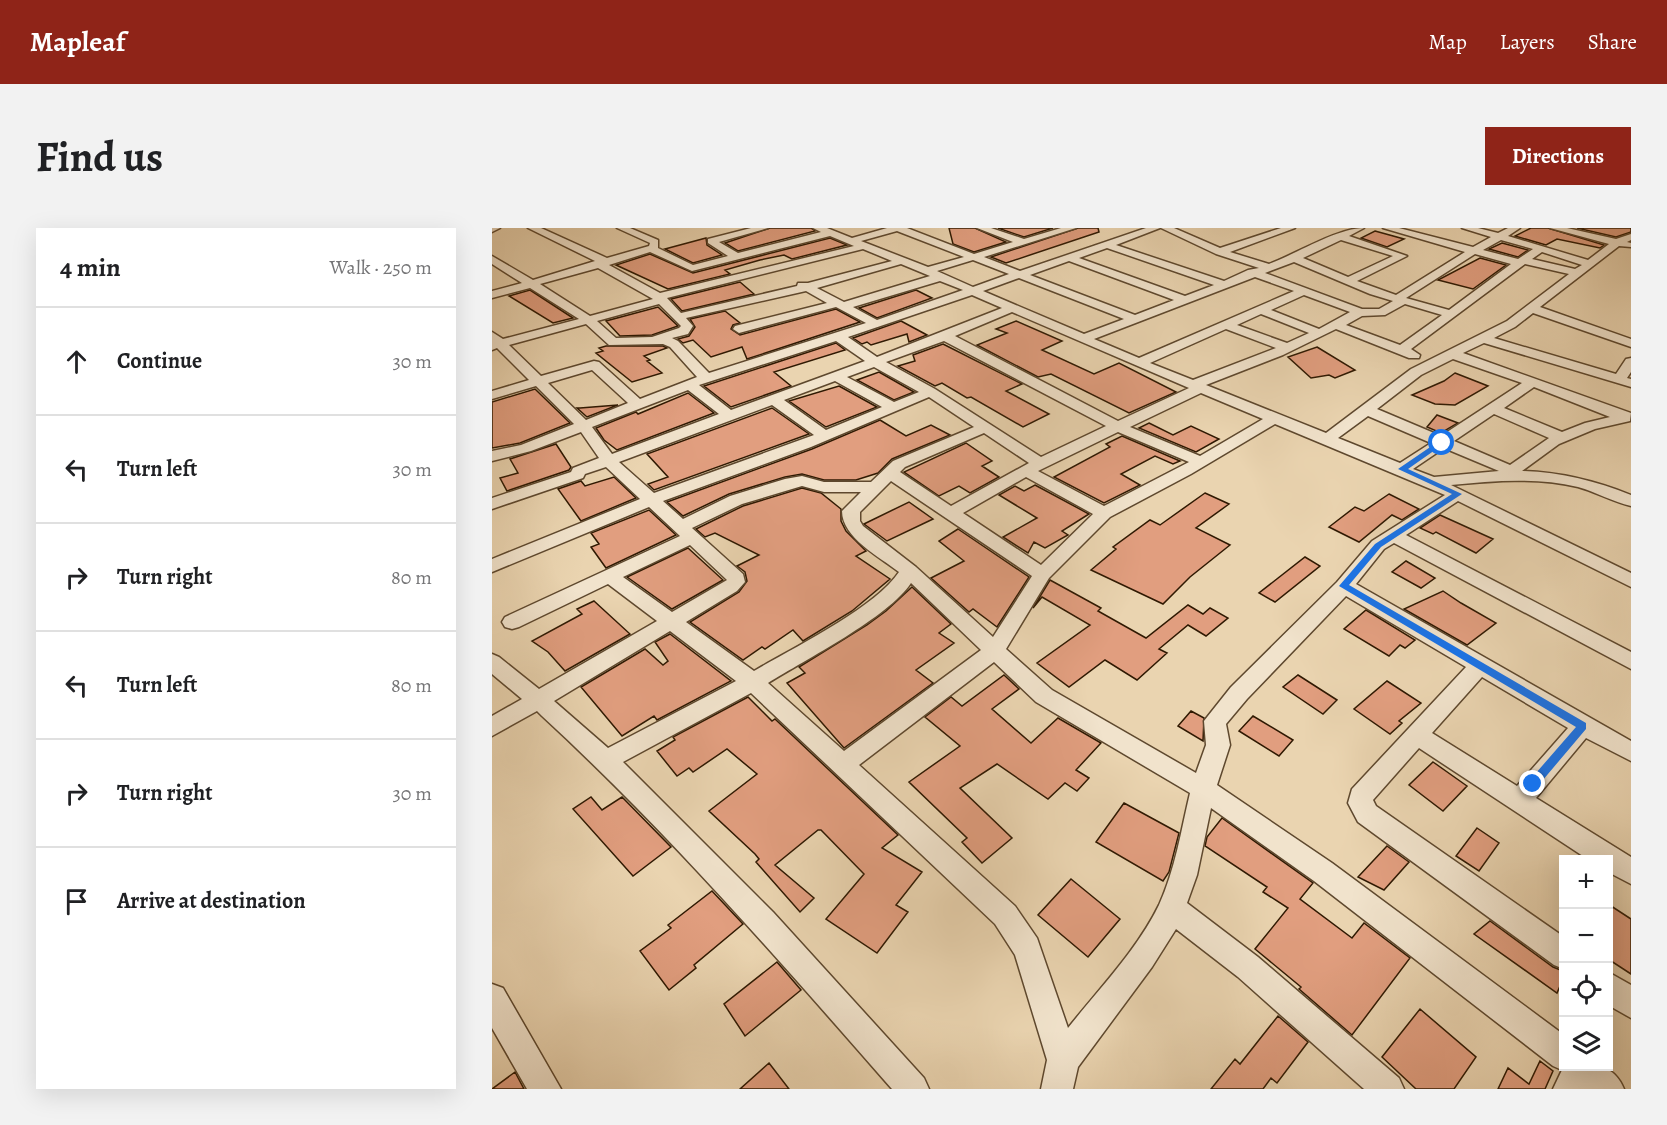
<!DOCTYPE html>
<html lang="en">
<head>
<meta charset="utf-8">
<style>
	body { margin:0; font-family:Alegreya,serif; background:#f2f2f2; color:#202124 }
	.controls { position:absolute; right:18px; bottom:18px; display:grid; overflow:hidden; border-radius:0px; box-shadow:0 6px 24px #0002 }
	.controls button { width:54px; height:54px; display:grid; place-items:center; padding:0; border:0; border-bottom:2px solid #e0e0e0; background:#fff; color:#202124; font:30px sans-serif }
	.stop { position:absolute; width:18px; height:18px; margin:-14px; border:4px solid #1a73e8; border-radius:50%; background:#fff }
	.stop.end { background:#1a73e8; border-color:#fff; box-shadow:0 2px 6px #0008 }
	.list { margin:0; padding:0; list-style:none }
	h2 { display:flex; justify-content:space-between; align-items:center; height:78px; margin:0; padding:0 24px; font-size:26px }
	h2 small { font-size:20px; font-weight:400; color:#757577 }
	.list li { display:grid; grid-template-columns:39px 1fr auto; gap:18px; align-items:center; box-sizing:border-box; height:108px; padding:0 24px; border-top:2px solid #e0e0e0 }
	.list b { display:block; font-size:22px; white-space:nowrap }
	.list em { font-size:20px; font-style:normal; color:#757577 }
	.icon { flex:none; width:33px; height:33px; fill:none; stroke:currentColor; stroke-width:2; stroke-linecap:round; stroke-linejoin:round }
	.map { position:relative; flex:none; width:1139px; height:861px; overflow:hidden; border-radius:0px }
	header { display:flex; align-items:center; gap:36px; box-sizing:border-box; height:84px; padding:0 30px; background:#8f2418; color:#fff }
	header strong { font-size:28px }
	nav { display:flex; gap:33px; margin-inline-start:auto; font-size:21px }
	.intro { display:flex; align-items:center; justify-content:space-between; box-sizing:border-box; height:144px; padding:0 36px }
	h1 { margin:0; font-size:42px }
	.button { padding:15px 27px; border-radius:0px; background:#8f2418; color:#fff; font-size:21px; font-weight:700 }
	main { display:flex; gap:36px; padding:0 36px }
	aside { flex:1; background:#fff; border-radius:0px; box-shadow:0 6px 24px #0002 }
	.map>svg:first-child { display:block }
	.building { fill:#e19e7f; stroke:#2f1902; stroke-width:1.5 }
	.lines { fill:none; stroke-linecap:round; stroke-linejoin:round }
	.minor-casing { stroke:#5e482e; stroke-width:3 }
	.minor { fill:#f1e3cc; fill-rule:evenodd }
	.route { fill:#1a73e8 }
</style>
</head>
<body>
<header>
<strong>Mapleaf</strong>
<nav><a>Map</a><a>Layers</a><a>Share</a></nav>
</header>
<div class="intro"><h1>Find us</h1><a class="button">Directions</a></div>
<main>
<aside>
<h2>4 min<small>Walk · 250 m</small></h2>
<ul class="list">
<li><svg class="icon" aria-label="ahead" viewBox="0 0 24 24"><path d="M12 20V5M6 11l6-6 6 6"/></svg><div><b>Continue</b></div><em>30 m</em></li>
<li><svg class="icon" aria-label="left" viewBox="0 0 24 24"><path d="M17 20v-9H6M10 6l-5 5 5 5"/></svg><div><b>Turn left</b></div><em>30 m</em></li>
<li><svg class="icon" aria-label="right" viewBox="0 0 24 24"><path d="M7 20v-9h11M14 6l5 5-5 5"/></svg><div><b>Turn right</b></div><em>80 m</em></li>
<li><svg class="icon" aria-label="left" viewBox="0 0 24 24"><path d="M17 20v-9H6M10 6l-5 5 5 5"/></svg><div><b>Turn left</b></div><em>80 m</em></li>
<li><svg class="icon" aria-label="right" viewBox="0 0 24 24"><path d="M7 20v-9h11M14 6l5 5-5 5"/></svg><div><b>Turn right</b></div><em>30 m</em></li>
<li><svg class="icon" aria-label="arrive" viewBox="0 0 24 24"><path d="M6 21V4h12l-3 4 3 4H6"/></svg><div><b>Arrive at destination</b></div></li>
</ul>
</aside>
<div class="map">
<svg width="1139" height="861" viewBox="0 0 1139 861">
	<rect width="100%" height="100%" fill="#ead4b0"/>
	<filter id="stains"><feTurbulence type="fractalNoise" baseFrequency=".00333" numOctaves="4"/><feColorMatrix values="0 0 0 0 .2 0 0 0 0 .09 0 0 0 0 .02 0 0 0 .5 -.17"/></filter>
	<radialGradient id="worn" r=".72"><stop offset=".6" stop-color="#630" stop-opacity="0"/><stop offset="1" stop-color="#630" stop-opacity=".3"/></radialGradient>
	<path class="building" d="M 278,0 L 319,0 L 323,3 L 246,23 L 233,15 Z
		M 457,0 L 483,0 L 514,14 L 482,24 L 461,16 Z
		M 506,0 L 561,0 L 532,9 Z
		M 586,0 L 606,0 L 607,4 L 514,35 L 499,29 Z
		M 1039,0 L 1056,0 L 1112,17 L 1108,20 L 1065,11 L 1054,17 L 1023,8 Z
		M 1085,0 L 1139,0 L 1139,4 L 1124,9 Z
		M 883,3 L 912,11 L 895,19 L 869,10 Z
		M 214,10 L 215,17 L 230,27 L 201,35 L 173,21 Z
		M 338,10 L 355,17 L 300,31 L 292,27 L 268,32 L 233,42 L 238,46 L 176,61 L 124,37 L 158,26 L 201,45 Z
		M 1010,15 L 1036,22 L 1026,29 L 997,21 Z
		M 988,30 L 1014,37 L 981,61 L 946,52 Z
		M 248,54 L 262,66 L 190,83 L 179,71 Z
		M 38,62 L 81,90 L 61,95 L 17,68 Z
		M 424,62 L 440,70 L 385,90 L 367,80 Z
		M 166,79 L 186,98 L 160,107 L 128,108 L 114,93 Z
		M 344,81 L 368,94 L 255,131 L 250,119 L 219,129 L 201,112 L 191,115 L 186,111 L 197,108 L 203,99 L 198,91 L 233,83 L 248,95 L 241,97 L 239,101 L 248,107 Z
		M 409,93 L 435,107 L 417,114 L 415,106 L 379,117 L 375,114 L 370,116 L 361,110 Z
		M 524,93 L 570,113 L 550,122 L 602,146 L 627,135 L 684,164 L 637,185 L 559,146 L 546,149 L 485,117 L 515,105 L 504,101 Z
		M 344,115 L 353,122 L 282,144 L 299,158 L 239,179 L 212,158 Z
		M 451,116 L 530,156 L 514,163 L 557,186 L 531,199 L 479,169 L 475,170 L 450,155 L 443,158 L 406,138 L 423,133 L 421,127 Z
		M 114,118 L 171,118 L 175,120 L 152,128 L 158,132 L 155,133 L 170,145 L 140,154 L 104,125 L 111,123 L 107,120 Z
		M 825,119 L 863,142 L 843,150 L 837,147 L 819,150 L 796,129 Z
		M 387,144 L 422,164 L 402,172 L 365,152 Z
		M 963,145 L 996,158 L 963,177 L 943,176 L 920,167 L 952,153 Z
		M 347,158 L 385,179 L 334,199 L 297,173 Z
		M 43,161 L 78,195 L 28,215 L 0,220 L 0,174 Z
		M 196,165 L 222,185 L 125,222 L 112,212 L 104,200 L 144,184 L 146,186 Z
		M 126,177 L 95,189 L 85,180 L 88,180 Z
		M 280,180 L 317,206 L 162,262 L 156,256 L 176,249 L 155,226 Z
		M 945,187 L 966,195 L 949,205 L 935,199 Z
		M 388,192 L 414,208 L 439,197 L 458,207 L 400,231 L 386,245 L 364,252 L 332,252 L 310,246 L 293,249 L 237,266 L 191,288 L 175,274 L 320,221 Z
		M 657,195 L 681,207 L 699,198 L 727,211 L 704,224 L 647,200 Z
		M 630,208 L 688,233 L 681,236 L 663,228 L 629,246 L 648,257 L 612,275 L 562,249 L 618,219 L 614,216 Z
		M 474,215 L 500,233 L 490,238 L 507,249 L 478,265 L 467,258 L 447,268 L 412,244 Z
		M 64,216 L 79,239 L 77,242 L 15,263 L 8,250 L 26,245 L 18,231 Z
		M 122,249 L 144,270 L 89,293 L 66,261 L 89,253 L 93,258 Z
		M 543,257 L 597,286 L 570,303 L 576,307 L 553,320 L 542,314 L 536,325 L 511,309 L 545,290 L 507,267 L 523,258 L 532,263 Z
		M 310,260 L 329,265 L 349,281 L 349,293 L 354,303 L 374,323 L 364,328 L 398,351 L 360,383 L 311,413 L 301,402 L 273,421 L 270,419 L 251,432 L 198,394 L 247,364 L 255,353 L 253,344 L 245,338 L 267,327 L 223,305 L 213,309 L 204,301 L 251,278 Z
		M 713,265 L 737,276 L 704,300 L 738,317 L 698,349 L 671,376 L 599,342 L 624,321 L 621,319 L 658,292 L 668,297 Z
		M 897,266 L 927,281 L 910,292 L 900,287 L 867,314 L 837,299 L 863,279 L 872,283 Z
		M 417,274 L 441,291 L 395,313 L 372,296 Z
		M 157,282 L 184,307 L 114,340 L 99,319 L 107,316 L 99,305 Z
		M 948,287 L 1001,311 L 984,325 L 944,304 L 941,306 L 928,300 Z
		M 466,301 L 537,349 L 505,399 L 481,381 L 477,384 L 439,350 L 472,333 L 447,313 Z
		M 196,320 L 231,352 L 180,381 L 135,349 Z
		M 813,329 L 828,338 L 783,374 L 767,365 Z
		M 914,333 L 943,350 L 929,360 L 900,344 Z
		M 558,352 L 609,380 L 606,383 L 654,410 L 696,377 L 711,386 L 718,380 L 736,390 L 714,408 L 696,397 L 667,421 L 675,425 L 645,452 L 613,432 L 577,459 L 545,435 L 598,397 L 550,369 L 541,380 Z
		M 420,359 L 459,396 L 447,405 L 462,415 L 424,442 L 441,455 L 352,520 L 295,455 L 313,445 L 307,439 L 375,397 L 394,383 Z
		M 951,363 L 969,375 L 1004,395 L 975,417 L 912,381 Z
		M 102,373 L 138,406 L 73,443 L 56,424 L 40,413 L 90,386 L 85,381 Z
		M 874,382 L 923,412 L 913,420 L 908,417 L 897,428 L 852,401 Z
		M 178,406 L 239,453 L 165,492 L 162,488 L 130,508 L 89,459 L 153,421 L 171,437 L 176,433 L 163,414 Z
		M 512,447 L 527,461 L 500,481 L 539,515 L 566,490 L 609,515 L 584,542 L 597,550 L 585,563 L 573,555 L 556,571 L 505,536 L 468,560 L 520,610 L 490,635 L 470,614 L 475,610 L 417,554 L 468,518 L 433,489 L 459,469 L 470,478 Z
		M 806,447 L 845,472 L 831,486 L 791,459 Z
		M 895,453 L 929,475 L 907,493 L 910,495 L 898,506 L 862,481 Z
		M 256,469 L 280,493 L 283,491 L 406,607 L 390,620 L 430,644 L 404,677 L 416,684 L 385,725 L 334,691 L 372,646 L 329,602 L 326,602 L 283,637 L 322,670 L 308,684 L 264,634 L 267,631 L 263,626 L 217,583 L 265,546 L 235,521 L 201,544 L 197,540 L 185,548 L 165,523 L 183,512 L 181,509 Z
		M 699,483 L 712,490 L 711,513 L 686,498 Z
		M 761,488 L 801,512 L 787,528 L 747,503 Z
		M 941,534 L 975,558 L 951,583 L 917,557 Z
		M 99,569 L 110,582 L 130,569 L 179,619 L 141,648 L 81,581 Z
		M 632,575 L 687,605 L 677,644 L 671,653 L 604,614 Z
		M 730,590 L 821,655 L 808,671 L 860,710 L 872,695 L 918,730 L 860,807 L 807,761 L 809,759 L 763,721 L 796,680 L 771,664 L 775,659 L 713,618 L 715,609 Z
		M 985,600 L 1007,615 L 987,643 L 964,628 Z
		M 895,618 L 917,634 L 892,662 L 866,649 Z
		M 579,651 L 628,691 L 596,729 L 546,687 Z
		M 220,663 L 251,696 L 202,737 L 204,740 L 177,762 L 148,723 L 179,700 L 176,697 Z
		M 1116,676 L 1139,691 L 1139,746 L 1116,731 Z
		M 998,693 L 1061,739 L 1071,743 L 1071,751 L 1065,765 L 982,706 Z
		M 285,734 L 309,762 L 253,808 L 232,776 Z
		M 928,781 L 984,829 L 962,861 L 924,861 L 890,829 Z
		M 786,788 L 816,814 L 785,855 L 779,850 L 771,861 L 719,861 L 743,831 L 748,836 Z
		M 1048,833 L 1061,843 L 1053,861 L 1006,861 L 1016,840 L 1037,856 Z
		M 277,835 L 297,861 L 248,861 Z
		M 23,844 L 32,861 L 0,861 Z"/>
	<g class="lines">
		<g class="minor-casing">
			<path id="minor" d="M 0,0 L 8,0 L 0,4 Z
				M 36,0 L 49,0 L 115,30 L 157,18 L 158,15 L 125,0 L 138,0 L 166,12 L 166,20 L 201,37 L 236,28 L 216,15 L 216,11 L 259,0 L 276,0 L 227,14 L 246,25 L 329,4 L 321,0 L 335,0 L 360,10 L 395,0 L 415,0 L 482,26 L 521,14 L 485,0 L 499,0 L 532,11 L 569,0 L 584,0 L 492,29 L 528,43 L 654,0 L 668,0 L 624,17 L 732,53 L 756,42 L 767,40 L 724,26 L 669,0 L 682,0 L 728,20 L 789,0 L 803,0 L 738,24 L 777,36 C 804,26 845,0 872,0 L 857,8 L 915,28 L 865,53 L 904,67 L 973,24 L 891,0 L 907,0 L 981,19 L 999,9 L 970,0 L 986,0 L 1006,5 L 1016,0 L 1028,0 L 1016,8 L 1096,32 L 1117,16 L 1058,0 L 1075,0 L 1124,11 L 1139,6 L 1139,12 L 1135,14 L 1139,15 L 1139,19 L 1127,18 L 1048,79 L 1139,111 L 1139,119 L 1041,85 L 1023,99 L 1002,110 L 1124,146 L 1134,131 L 1139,130 L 1139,144 L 1135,150 L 1139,151 L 1139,159 L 992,115 L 971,125 L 1139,185 L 1138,193 L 1103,201 L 1067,216 L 1030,243 C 1068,244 1104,253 1139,267 L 1139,278 C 1121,274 1104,264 1086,259 C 1044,249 1001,253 959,257 L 1139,345 L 1139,359 L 966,273 L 914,307 L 1139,424 L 1139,441 L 902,315 L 892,321 L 864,356 L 1139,513 L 1139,533 L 1094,510 L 1044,570 L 1139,629 L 1139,656 L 1116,644 L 1116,632 L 1097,632 L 927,520 L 881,572 L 884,578 L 1072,709 L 1072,741 L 1062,737 L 866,594 L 856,575 L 860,561 L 974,439 L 854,368 L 755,471 L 734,496 L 738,517 L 725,557 L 840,635 L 1072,807 L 1072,838 C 1098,838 1120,832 1132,861 L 1061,861 L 1070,842 L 1061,838 L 822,653 L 719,580 L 705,647 L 695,675 L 766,729 L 907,850 L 912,861 L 872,861 L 746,749 L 684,701 L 660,739 L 586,839 L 581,861 L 549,861 L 555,832 L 523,727 L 503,696 L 259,465 L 131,534 L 281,684 L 432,850 L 437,861 L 400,861 C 287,732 176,604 50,488 L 45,483 L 0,508 L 0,488 L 30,471 L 0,446 L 0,426 L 7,429 L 47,461 L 165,393 L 116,356 L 27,399 L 20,401 L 13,399 L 10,394 L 13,389 L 188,308 L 157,279 L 0,344 L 0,331 L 148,271 L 114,239 L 93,246 L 91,250 L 0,281 L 0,270 L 79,244 L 81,240 L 107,230 L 89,204 L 39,223 L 0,233 L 0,223 L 29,217 L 82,196 L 44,158 L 0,171 L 0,163 L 37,152 L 5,120 L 0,122 L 0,104 L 11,111 L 87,91 L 38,60 L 0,70 L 0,63 L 30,55 L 0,36 L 0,28 L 41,52 L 103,33 ZM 405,3 L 472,29 L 436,39 L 369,13 ZM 338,8 L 362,18 L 168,65 L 117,37 L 158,24 L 200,43 ZM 849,12 L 901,28 L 856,49 L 811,30 ZM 1009,12 L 1041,21 L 1026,31 L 991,22 ZM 615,20 L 722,57 L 693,68 L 587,30 ZM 371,21 L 400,33 L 316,55 L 306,55 L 305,58 L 189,85 L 175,70 ZM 1050,24 L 1090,37 L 1083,41 L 1040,31 ZM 983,26 L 1019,36 L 957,82 L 914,70 ZM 481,32 L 517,46 L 481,59 L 445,43 ZM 577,33 L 682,72 L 643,87 L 538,47 ZM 802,34 L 878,66 L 901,73 L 887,81 L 870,81 L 773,45 ZM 409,36 L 438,48 L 352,74 L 325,60 ZM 1033,36 L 1077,46 L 1015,93 L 919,141 L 834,205 L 714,157 L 791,127 L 844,101 L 917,130 L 927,130 L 928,127 L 919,121 ZM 106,40 L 161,71 L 98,88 L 48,56 ZM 763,49 L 802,63 L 647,130 L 602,111 ZM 527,50 L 632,91 L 592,106 L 491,63 ZM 448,53 L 471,62 L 385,92 L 361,79 ZM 314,63 L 335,75 L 243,98 L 241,101 L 247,105 L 344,79 L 374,95 L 217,145 L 186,113 L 180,110 L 196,106 L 201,98 L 194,90 ZM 480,67 L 510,80 L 385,129 L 356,109 ZM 812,67 L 858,84 L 827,101 L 779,82 ZM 167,76 L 189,98 L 187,100 L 160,109 L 124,110 L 105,93 ZM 913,76 L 950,87 L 908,117 L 854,97 L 870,88 L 893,87 ZM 520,84 L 697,160 L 626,193 L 463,108 ZM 769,86 L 817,105 L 795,115 L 745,97 ZM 94,96 L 117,117 L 171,116 L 178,119 L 205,149 L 148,171 L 107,134 L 102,133 L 49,148 L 17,117 ZM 734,101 L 784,120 L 701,152 L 658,135 ZM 344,113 L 373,133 L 239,182 L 207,157 ZM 452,113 L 614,198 L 549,229 L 443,161 L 394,134 ZM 961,131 L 1030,155 L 949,208 L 885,181 L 929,147 ZM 382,139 L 427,164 L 402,174 L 355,149 ZM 100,142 L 136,175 L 94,192 L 56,155 ZM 343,153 L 390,179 L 334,202 L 292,172 ZM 1042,159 L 1118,189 L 1093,195 L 1070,204 L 1012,180 ZM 196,162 L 227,186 L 120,226 L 100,199 ZM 709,165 L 771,191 L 708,228 L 638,199 ZM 437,169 L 482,199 L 401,233 L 379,254 L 332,254 L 310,248 L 293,251 L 238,268 L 191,291 L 171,273 L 319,219 ZM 280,177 L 322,207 L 162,265 L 127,234 ZM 1002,186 L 1057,210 L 1018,237 L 962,213 ZM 876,188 L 939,215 L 908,235 L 846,210 ZM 783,196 L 953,267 L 880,313 L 845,354 L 739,459 L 712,493 L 714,517 L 704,545 L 560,462 L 514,421 L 557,350 L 618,289 L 699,246 ZM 626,204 L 697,234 L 612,278 L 546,243 ZM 492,205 L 537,235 L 459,278 L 408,244 L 413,239 ZM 952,220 L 1007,243 L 942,249 L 921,241 ZM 534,249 L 601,286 L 549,337 L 471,285 ZM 399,253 L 540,348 L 501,409 L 424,339 L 371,298 L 368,293 L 368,284 ZM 310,258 L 332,264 L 369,264 L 350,283 C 350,310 388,329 407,344 C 383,380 301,420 262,443 L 194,394 L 245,363 L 253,354 L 251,346 L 200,300 L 250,276 ZM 198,317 L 235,352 L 180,384 L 131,349 ZM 419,355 L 489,422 L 352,523 L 276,455 C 313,432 397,389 419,355 ZM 178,403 L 244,453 L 116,520 L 62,473 ZM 502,434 L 544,474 L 698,565 C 689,603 683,642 667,677 C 645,722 607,761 576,800 L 545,710 L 523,678 L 367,537 ZM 990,449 L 1076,500 L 1025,558 L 940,505 Z
				M 1116,744 L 1139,757 L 1139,790 L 1116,777 Z
				M 0,756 L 11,760 L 69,861 L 35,861 L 0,800 Z"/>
		</g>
		<use href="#minor" class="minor"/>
	</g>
	<path class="route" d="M 947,213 L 953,215 L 916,241 L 970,266 L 889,319 L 857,357 L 1094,495 L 1094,501 L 1045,559 L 1041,561 L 1036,556 L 1037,553 L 1084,499 L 847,358 L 883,316 L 960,266 L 906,241 Z"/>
	<rect width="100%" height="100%" filter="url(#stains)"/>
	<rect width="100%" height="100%" fill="url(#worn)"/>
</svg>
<div class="controls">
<button>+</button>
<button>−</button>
<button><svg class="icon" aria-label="locate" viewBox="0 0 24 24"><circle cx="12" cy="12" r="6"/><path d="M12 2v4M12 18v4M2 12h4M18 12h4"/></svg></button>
<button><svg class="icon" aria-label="layers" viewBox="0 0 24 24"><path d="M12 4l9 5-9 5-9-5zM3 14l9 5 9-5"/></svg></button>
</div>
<div class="stop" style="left:950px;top:215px"></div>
<div class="stop end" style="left:1041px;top:556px"></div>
</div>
</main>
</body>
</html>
